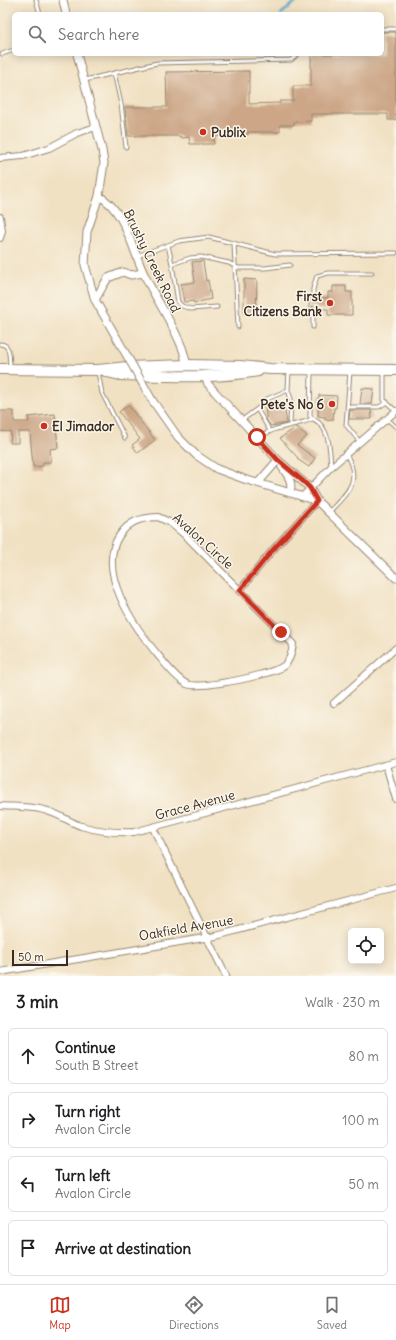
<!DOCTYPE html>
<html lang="en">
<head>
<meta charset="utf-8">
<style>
	body { margin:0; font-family:Delius,sans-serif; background:#f2f2f2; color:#202124 }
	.controls { position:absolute; right:12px; bottom:12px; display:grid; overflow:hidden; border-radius:6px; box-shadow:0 2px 10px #0003 }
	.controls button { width:36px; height:36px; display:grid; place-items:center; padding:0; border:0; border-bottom:1px solid #e0e0e0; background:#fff; color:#202124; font:20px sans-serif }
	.scale { position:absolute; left:12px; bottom:10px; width:56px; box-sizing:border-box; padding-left:4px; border:2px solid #3b2a1e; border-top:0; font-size:11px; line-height:14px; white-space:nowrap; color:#3b2a1e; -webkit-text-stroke:3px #fbf7ec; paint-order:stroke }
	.stop { position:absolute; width:12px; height:12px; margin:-9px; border:3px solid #c8321e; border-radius:50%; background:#fff }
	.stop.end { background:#c8321e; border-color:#fff; box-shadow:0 1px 4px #0008 }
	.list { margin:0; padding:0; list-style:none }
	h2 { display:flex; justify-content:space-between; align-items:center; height:52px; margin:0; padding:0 16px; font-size:17px }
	h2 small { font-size:13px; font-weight:400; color:#757577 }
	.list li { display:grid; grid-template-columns:26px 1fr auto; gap:12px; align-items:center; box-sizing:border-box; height:56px; margin:0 8px 8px; padding:0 8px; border:1px solid #e0e0e0; border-radius:6px }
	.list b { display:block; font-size:15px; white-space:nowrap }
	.list p { margin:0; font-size:13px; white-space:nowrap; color:#757577 }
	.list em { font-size:13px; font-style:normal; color:#757577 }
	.icon { flex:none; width:22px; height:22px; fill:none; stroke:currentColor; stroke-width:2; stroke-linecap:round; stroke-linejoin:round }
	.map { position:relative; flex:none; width:396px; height:976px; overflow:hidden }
	.search { position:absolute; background:#fff; box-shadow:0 2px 10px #0003; left:12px; right:12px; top:12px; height:44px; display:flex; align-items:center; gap:10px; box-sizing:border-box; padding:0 14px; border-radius:6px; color:#757577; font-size:15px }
	.sheet { height:308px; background:#fff }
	nav { display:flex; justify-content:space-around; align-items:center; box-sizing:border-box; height:56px; border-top:1px solid #e0e0e0; background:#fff; font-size:11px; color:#757577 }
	nav a { display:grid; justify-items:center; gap:2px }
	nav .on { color:#c8321e }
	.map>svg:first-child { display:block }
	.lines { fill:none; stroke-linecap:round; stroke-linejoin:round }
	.stream { stroke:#4fa6cc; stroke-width:2.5 }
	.building { fill:#cca686 }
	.service-casing { stroke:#968670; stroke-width:5 }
	.minor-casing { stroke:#968670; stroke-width:8 }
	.tertiary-casing { stroke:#968670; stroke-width:9 }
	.trunk-casing { stroke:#968670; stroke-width:12 }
	.service { stroke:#fff; stroke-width:3 }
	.minor { stroke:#fff; stroke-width:6 }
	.tertiary { stroke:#fff; stroke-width:7 }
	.trunk { stroke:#fff; stroke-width:10 }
	.tertiary-bridge-casing { stroke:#968670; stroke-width:9; stroke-linecap:butt }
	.tertiary-bridge { stroke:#fff; stroke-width:7 }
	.route { stroke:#c8321e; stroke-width:5 }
	.poi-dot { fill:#c8321e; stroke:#fbf7ec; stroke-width:1.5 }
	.labels { text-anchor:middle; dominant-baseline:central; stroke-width:3; stroke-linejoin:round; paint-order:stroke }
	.poi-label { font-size:13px; font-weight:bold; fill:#3b2a1e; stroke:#fbf7ec; text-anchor:start }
	.street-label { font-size:13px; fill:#3b2a1e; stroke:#fbf7ec }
</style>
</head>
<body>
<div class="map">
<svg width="396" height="976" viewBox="0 0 396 976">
	<rect width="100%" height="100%" fill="#fbf7ec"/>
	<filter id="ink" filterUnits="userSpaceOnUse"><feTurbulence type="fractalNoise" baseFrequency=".025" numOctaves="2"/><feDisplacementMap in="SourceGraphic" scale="8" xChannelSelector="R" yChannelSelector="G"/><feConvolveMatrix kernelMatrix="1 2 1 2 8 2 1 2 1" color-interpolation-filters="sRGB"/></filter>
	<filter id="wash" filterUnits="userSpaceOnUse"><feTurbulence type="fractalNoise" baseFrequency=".012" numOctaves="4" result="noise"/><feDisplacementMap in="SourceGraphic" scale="16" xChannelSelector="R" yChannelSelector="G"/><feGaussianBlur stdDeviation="0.9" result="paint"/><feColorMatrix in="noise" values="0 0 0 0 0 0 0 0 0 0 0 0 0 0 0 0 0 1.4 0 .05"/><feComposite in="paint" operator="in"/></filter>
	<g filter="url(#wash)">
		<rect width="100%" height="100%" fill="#f1e1c3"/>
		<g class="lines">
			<path class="stream" d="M 281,14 L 298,0"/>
		</g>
		<g id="blocks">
			<path class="building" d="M 382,32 L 396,32 L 396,120 L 388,120 L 388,114 L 311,114 L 311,121 L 294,122 L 294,125 L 280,125 L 280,132 L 248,132 L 248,135 L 214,136 L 214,144 L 190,144 L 189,137 L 183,138 L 179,136 L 128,136 L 125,107 L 167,107 L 166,72 L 249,71 L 249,104 L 280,103 L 280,101 L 293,101 L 293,86 L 311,86 L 311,54 L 382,54 Z
				M 203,261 L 206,281 L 208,280 L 211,299 L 194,303 L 193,301 L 184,302 L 181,284 L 195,282 L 192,262 Z
				M 244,279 L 257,280 L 256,314 L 244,314 Z
				M 333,286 L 346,286 L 346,292 L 352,292 L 352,315 L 328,315 L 328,309 L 316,309 L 313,306 L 309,309 L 309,298 L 313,301 L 316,298 L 328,298 L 328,292 L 333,292 Z
				M 362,388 L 374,389 L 372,404 L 360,404 Z
				M 319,395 L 337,396 L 336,408 L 334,408 L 333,420 L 325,419 L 325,417 L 318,416 Z
				M 128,405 L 155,440 L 138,453 L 132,445 L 140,439 L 119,412 Z
				M 284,406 L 287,423 L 271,426 L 267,421 L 265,409 Z
				M 350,410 L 371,410 L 372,419 L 349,419 Z
				M 0,411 L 14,411 L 14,422 L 29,422 L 28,417 L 55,414 L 58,448 L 50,449 L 51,462 L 43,462 L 43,466 L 33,467 L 30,432 L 18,432 L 18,443 L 10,443 L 11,432 L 0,431 Z
				M 297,427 L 307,436 L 297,445 L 315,458 L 309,467 L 297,459 L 298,458 L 280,438 Z"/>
		</g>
	</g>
	<g filter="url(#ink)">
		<use href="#blocks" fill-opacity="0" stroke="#968670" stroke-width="1"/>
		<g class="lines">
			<g class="service-casing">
				<path id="service" d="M 36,0 L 40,14
					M 382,29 L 396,29
					M 2,54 L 14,50
					M 114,73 L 121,104 L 126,147
					M 85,80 L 157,63 L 291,60 L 298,54
					M 234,243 L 238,327
					M 168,245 L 172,264
					M 137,256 L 179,241 L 209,237 L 275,254 L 396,253
					M 313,298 L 313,289 L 317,276 L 328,273 L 372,273
					M 217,307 L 191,309 L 182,306 L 178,302 L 172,264 L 190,258 L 201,257 L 229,263 L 238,268 L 265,268 L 290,265
					M 313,309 L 313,327
					M 0,344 C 11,344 9,358 10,366
					M 289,371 L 288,390 L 291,399 L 290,425
					M 350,371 L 346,425 L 360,442
					M 98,372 L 102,393 L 125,438
					M 311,372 L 310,416 C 313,420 317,420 320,424 C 330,434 330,453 331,467
					M 384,372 L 384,400 L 396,411
					M 348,407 L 379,407 L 387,402
					M 257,409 L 270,431
					M 387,419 L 396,427
					M 241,421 L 261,406 L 267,399 L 288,390
					M 257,437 L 276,429 L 304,422 L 312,419
					M 329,512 C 348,492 362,481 346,454"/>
			</g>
			<g class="minor-casing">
				<path id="minor" d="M 0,158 L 23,156 L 49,148 L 77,133 L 96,127
					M 0,217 L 2,231 L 0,238
					M 302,497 L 331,467 L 396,411
					M 158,517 L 169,522 L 186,536 L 293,644 C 290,669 280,669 259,675 C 246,679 197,689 187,684 C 176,679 164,662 157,654 C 134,626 96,572 119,536 C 129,521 140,518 158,517 Z
					M 240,590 L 271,552 L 317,501
					M 334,703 L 396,648
					M 386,765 L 396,799
					M 0,806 C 14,807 30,806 44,810 C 57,813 68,821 81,826 C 98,831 116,833 134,832 L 396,762
					M 153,828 L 226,976
					M 0,972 L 216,936 L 396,888"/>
			</g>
			<g class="tertiary-casing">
				<path id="tertiary" d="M 63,0 L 66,14
					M 77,54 L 102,150 L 104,163 L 99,196 L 87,232 L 85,265 L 95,300 L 118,340
					M 99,196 C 125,210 132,249 144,274 C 155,298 171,320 181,345 C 184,351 185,359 187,365
					M 95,300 L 103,286 L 108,278 L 123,272 L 131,275 L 143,273
					M 205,376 L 208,384 L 215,392 L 278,460 L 310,488 L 317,501 L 396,578
					M 152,400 L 178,437 L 196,455 L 217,469 L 244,479 L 317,501
					M 282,467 C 288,476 293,481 290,493
					M 258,483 L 278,460"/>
			</g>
			<g class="trunk-casing">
				<path id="trunk" d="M 0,369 L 98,370 L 127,367 L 187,365 L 240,366 L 270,369 L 396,370
					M 107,372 L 120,375 C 166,376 213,379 258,371"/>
			</g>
			<use href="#service" class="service"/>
			<use href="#minor" class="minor"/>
			<use href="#tertiary" class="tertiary"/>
			<use href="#trunk" class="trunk"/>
			<g class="tertiary-bridge-casing">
				<path id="tertiary-bridge" d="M 118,340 L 152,400"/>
			</g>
			<use href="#tertiary-bridge" class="tertiary-bridge"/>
		</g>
	</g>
	<g class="lines" filter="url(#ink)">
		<path class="route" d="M 257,437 L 278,460 L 304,482 L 310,488 L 317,501 L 271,552 L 240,590 L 281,632"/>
	</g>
	<g class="poi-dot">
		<circle cx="203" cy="132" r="4"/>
		<circle cx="330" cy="303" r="4"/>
		<circle cx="332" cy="404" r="4"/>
		<circle cx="44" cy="426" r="4"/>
	</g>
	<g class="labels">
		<g class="poi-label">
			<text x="211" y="132">Publix</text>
			<text x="322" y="296" text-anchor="end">First<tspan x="322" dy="15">Citizens Bank</tspan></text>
			<text x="324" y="404" text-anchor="end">Pete's No 6</text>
			<text x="52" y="426">El Jimador</text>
		</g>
		<g class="street-label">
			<text transform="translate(152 261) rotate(64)">Brushy Creek Road</text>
			<text transform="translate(203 541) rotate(42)">Avalon Circle</text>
			<text transform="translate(195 805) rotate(-15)">Grace Avenue</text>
			<text transform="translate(186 928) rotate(-10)">Oakfield Avenue</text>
		</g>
	</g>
</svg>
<div class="controls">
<button><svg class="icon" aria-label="locate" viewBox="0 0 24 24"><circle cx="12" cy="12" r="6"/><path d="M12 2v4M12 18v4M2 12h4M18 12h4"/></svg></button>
</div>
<div class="scale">50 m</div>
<div class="stop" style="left:257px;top:437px"></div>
<div class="stop end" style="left:281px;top:632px"></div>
<div class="search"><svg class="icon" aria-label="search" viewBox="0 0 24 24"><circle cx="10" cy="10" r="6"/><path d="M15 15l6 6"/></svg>Search here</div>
</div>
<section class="sheet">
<h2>3 min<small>Walk · 230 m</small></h2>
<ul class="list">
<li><svg class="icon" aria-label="ahead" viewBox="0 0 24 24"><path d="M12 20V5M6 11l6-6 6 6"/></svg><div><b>Continue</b><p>South B Street</p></div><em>80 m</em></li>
<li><svg class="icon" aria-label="right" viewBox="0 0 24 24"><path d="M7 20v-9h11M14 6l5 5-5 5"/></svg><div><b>Turn right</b><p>Avalon Circle</p></div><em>100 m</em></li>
<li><svg class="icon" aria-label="left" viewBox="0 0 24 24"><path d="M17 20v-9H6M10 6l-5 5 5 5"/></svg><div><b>Turn left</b><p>Avalon Circle</p></div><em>50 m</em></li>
<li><svg class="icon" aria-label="arrive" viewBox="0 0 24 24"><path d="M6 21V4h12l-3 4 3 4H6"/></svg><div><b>Arrive at destination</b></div></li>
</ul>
</section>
<nav>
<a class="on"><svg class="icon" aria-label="map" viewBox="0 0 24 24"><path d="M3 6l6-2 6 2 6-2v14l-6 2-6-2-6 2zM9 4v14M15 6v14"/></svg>Map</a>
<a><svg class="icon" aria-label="directions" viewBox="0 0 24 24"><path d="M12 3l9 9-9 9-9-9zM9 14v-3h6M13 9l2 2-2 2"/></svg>Directions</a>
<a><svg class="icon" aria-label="saved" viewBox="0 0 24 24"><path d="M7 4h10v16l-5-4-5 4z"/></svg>Saved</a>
</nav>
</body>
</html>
